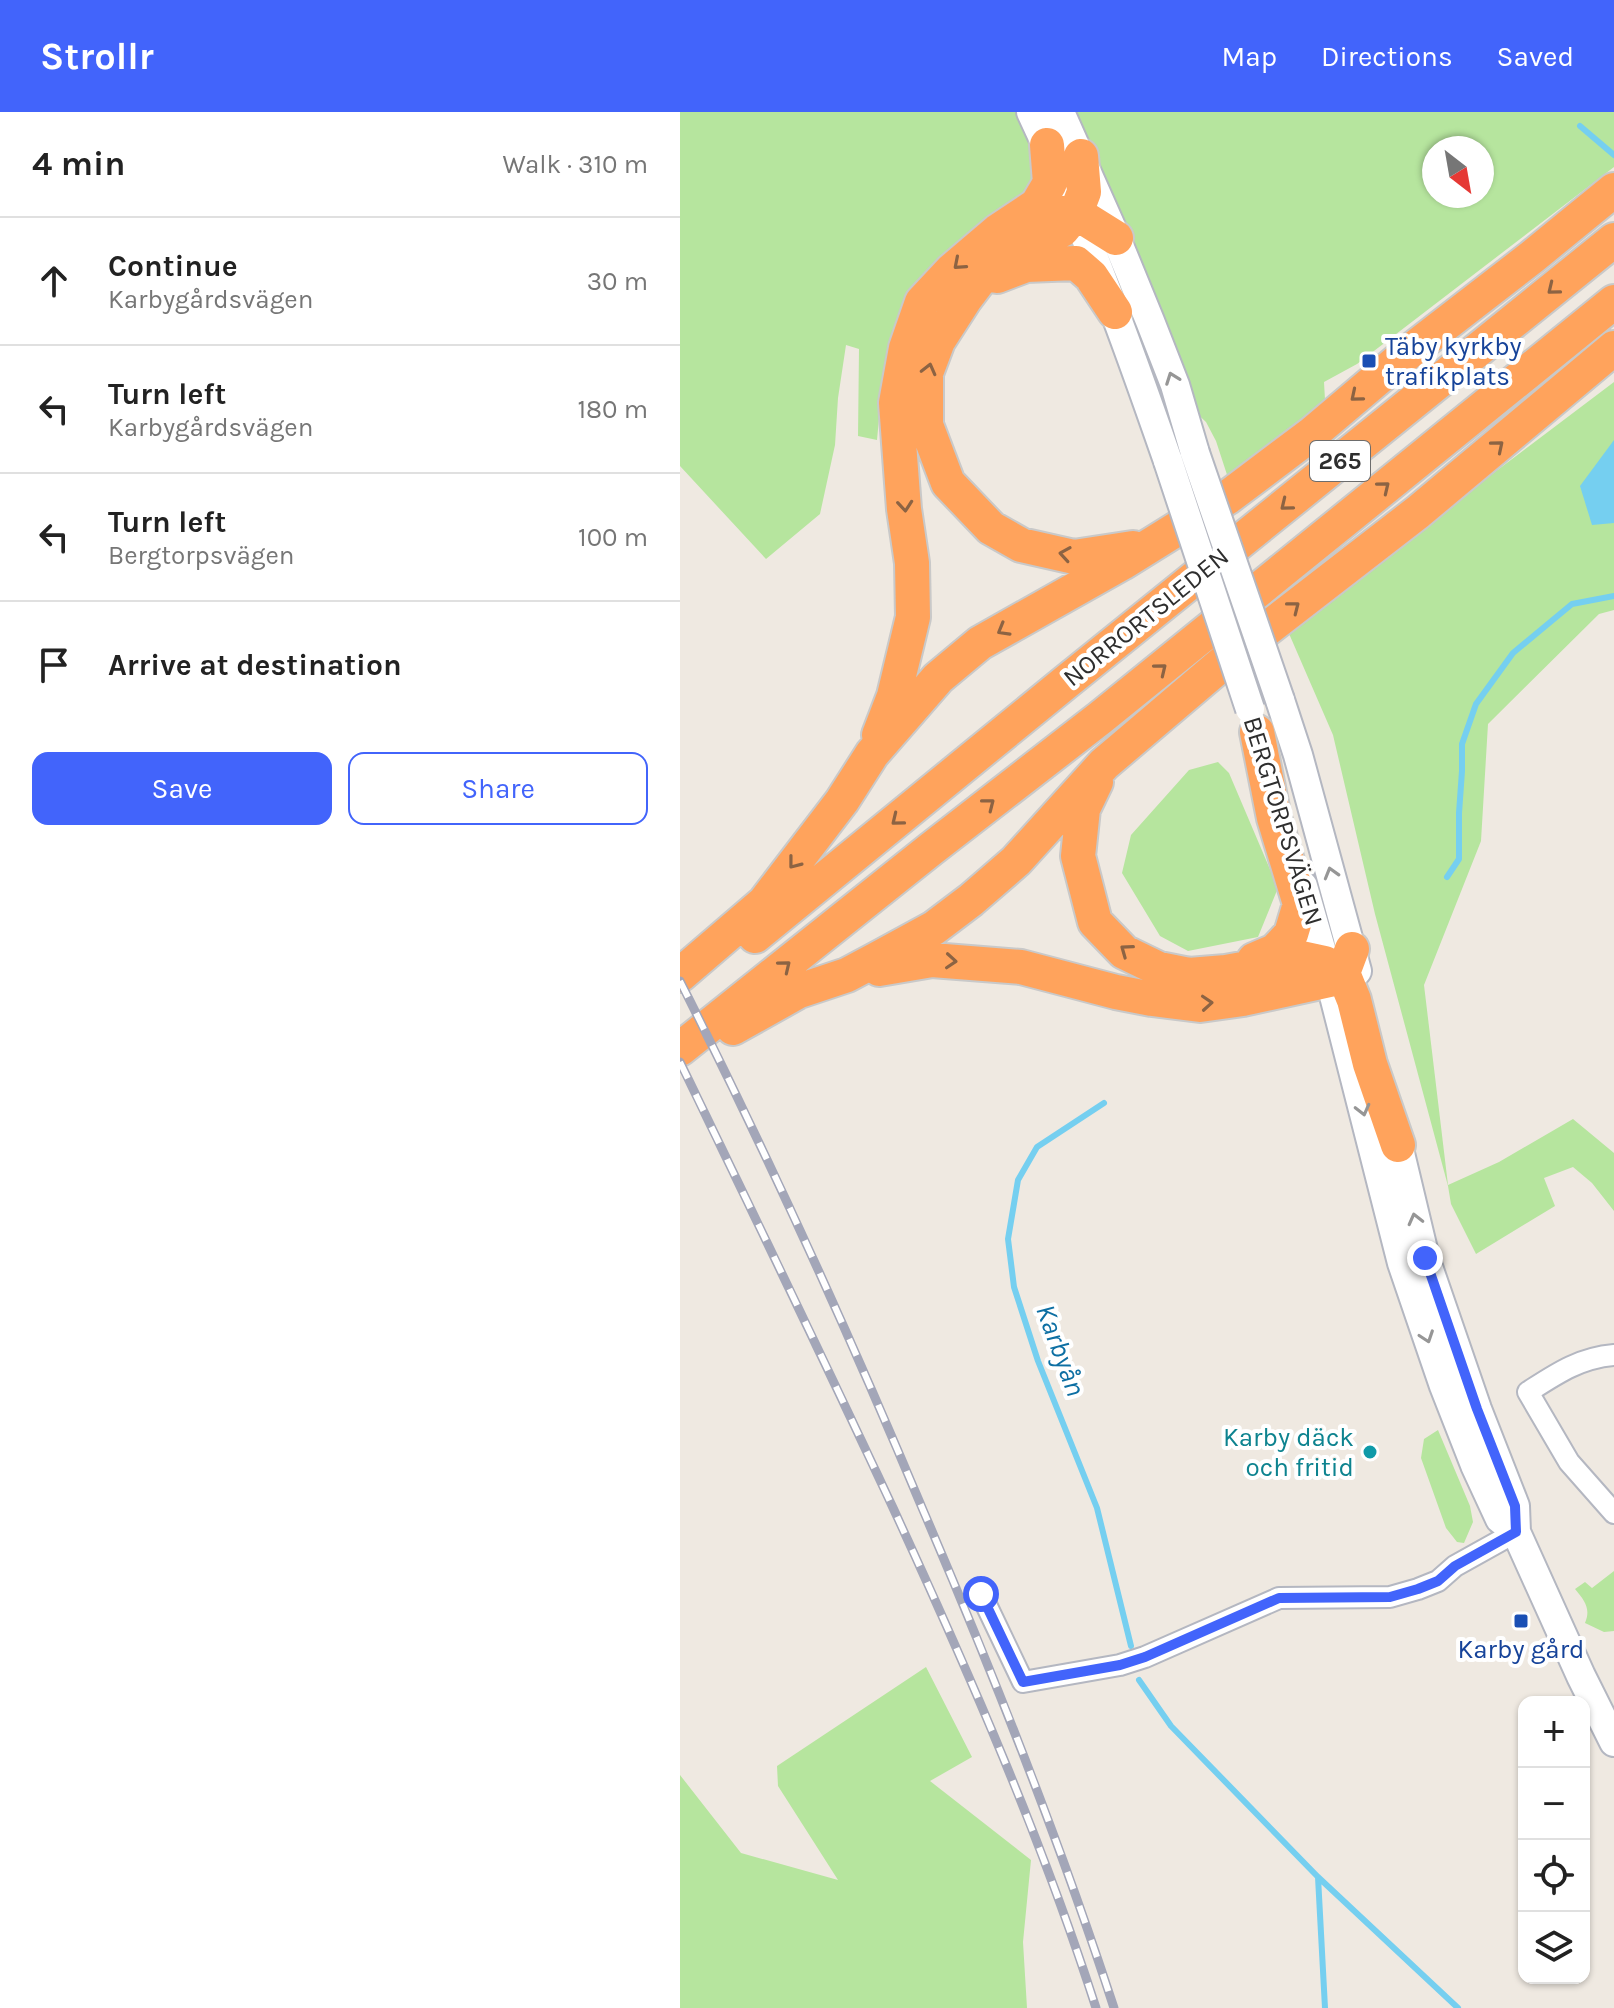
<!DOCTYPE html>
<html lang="en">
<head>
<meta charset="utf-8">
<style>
	body { margin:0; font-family:Karla,sans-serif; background:#f6f6f6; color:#222 }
	.controls { position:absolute; right:24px; bottom:24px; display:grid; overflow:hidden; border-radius:16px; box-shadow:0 2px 6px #0004 }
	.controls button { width:72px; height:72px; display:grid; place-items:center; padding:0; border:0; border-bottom:2px solid #e0e0e0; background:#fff; color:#222; font:40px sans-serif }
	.compass { position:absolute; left:742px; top:24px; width:72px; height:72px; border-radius:50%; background:#fff; box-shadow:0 2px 6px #0004; rotate:149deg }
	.stop { position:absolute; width:24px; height:24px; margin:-18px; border:6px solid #4264fb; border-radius:50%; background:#fff }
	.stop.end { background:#4264fb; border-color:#fff; box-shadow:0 2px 8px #0008 }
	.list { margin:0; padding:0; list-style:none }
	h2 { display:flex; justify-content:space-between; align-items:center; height:104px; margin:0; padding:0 32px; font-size:34px }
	h2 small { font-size:26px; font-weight:400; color:#767676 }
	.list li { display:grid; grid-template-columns:52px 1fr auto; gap:24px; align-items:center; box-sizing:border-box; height:128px; padding:0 32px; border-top:2px solid #e0e0e0 }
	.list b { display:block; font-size:30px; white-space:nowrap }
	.list p { margin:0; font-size:26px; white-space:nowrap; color:#767676 }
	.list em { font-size:26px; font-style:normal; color:#767676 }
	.actions { display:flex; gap:16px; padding:24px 32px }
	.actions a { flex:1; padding:18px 0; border:2px solid #4264fb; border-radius:16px; text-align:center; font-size:28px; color:#4264fb }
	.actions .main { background:#4264fb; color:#fff }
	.icon { flex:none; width:44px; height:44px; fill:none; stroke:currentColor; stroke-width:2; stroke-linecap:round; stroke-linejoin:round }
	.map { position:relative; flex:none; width:934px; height:1896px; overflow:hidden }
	header { display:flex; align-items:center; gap:48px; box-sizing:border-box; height:112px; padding:0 40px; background:#4264fb; color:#fff }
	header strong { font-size:38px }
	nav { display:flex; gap:44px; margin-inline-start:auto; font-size:28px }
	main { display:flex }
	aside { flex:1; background:#fff }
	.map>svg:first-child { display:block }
	.green { fill:#b6e59e; fill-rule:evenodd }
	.water { fill:#75cff0 }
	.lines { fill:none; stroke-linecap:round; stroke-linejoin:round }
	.stream { stroke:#75cff0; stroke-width:6 }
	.street-casing { stroke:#b4b7c1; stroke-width:24 }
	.secondary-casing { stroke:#b4b7c1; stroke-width:32 }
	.highway-casing { stroke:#c9c9c9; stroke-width:38 }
	.street { stroke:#fff; stroke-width:20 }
	.secondary { stroke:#fff; stroke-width:28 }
	.highway { stroke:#ffa35c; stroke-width:34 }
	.rail-casing { stroke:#a3a6b8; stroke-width:9 }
	.rail { stroke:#fff; stroke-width:6; stroke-dasharray:18; stroke-linecap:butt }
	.secondary-bridge-casing { stroke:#b4b7c1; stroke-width:32; stroke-linecap:butt }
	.secondary-bridge { stroke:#fff; stroke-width:28 }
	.oneway { stroke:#8c6343 }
	.oneway2 { stroke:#969696 }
	.route { stroke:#4264fb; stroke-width:10 }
	.transit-dot { fill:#1a4fb4; stroke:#fff; stroke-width:3 }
	.culture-dot { fill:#0f9aa8; stroke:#fff; stroke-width:3 }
	.labels { text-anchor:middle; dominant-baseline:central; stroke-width:8; stroke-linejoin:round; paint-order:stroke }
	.shield { fill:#fff; stroke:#6d6d6d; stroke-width:2 }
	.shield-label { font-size:24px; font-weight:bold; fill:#2e2e2e }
	.transit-label { font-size:26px; fill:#164399; stroke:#fff; text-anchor:start }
	.street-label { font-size:26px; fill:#2e2e2e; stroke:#fff }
	.culture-label { font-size:26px; fill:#0d838f; stroke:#fff; text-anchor:end }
	.water-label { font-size:28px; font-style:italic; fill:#0d6fa3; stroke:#fff }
</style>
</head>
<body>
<header>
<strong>Strollr</strong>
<nav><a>Map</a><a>Directions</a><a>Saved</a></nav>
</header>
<main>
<aside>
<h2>4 min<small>Walk · 310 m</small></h2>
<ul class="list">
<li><svg class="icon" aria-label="ahead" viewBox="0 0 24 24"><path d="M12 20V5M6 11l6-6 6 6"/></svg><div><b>Continue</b><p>Karbygårdsvägen</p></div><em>30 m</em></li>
<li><svg class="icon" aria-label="left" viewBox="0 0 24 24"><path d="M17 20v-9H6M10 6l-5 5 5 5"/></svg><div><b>Turn left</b><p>Karbygårdsvägen</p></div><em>180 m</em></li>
<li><svg class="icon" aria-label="left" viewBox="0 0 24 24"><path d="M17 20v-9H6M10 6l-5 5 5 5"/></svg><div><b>Turn left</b><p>Bergtorpsvägen</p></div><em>100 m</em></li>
<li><svg class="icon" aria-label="arrive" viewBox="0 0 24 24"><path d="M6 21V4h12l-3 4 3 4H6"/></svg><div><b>Arrive at destination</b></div></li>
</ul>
<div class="actions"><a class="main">Save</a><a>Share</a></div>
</aside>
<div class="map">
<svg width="934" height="1896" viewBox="0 0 934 1896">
	<rect width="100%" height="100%" fill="#efe9e1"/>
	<path class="green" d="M 0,0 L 336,0 L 351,32 L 360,65 L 218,224 L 203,263 L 197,328 L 178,324 L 179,237 L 166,233 L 158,286 L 155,333 L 140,402 L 86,447 L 0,354 Z
		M 390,0 L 934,0 L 934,55 L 677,252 L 644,270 L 645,288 L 615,325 L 551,375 L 536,329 L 526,310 L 511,296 ZM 754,36 L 802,36 L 802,84 L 754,84 Z
		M 934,270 L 934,498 L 919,502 L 808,612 L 801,729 L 744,873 L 768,1073 L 819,1050 L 893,1007 L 934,1041 L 934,1099 L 912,1071 L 893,1055 L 864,1066 L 875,1094 L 796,1142 L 771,1092 L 768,1074 L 695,802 L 653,623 L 607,517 Z
		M 538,650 L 549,661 L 598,776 L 578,825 L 508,839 L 480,824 L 442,761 L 451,723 L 509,658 Z
		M 758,1318 L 790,1394 L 793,1410 L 784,1431 L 777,1430 L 766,1416 L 741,1346 L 744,1327 Z
		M 934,1459 L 934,1519 L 924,1520 L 905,1511 C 911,1497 905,1489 895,1477 L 905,1470 L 912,1476 Z
		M 246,1555 L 292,1645 L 250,1669 L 351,1748 L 343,1830 L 347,1896 L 0,1896 L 0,1663 L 61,1741 L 158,1768 L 98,1674 L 97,1654 Z"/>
	<path class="water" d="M 934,328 L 934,411 L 912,413 L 900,374 Z"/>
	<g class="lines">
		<path class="stream" d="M 900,14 L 934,43
			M 767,765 L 779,747 L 779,701 L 782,659 L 782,632 L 796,592 L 833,541 L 892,492 L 934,484
			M 424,991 L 357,1035 L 338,1068 L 328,1127 L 334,1175 L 358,1249 L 417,1396 L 451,1534
			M 459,1568 L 491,1614 L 638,1765 L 778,1896
			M 638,1765 L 645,1896"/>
		<g class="street-casing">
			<path id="street" d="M 934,1243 C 899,1246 876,1262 848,1280 L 889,1350 L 934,1401
				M 301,1482 L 343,1570 L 440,1553 L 465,1545 L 599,1486 L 710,1485 L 738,1477 L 758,1469 L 775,1454 L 836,1420"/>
		</g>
		<g class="secondary-casing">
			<path id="secondary" d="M 351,0 C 405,114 447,231 488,349
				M 380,0 L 436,126 L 470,209 L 495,273 L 515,341
				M 600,588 L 618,643 L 677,859
				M 623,774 L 650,868 L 722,1151 L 764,1274 L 795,1353 L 820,1407 L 836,1420
				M 713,1012 L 745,1146 L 797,1297 L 835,1394 L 836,1420 L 901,1564 L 934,1630"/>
		</g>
		<g class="highway-casing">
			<path id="highway" d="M 401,44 L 404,80 L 396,101 L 382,118 L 336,138 L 310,154 L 285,187 L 258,229 L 246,261 L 246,313 L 268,371 L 311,416 L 341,433 L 394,445 L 453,436
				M 376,101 L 396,101 L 436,126
				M 317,164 L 346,153 L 396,151 L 411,164 L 435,200
				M 199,623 L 214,584 L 233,505 L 232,451 L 224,397 L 216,291 L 226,236 L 242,190 L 271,159 L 318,119 L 357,93 L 370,71 L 367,33
				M 416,670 L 403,697 L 398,744 L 415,810 L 444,840 L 479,857 L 509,863 L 546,860 L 622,846 L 645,851 L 663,861 L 674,888 L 690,952 L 718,1033
				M 75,824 L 386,570 L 934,128
				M 574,848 L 595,839 L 611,822 L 620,792 L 594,706 L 577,620
				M 199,857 L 252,848 L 341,855 L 436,880 L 472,887 L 520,893 L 563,887 L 650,868 L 663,861 L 672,837
				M 0,863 L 84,791 L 162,689 L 192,642 L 258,566 L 300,531 L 442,451 L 548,385 L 633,321 L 724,244 L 852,145 L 934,78
				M 53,916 L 119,879 L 167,863 L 197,847 L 254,816 L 291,788 L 336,749 L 424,652 L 544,550 L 738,400 L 934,236
				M 0,937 L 251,737 L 420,606 L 934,190"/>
		</g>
		<use href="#street" class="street"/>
		<use href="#secondary" class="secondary"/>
		<use href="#highway" class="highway"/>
		<g class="rail-casing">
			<path id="rail" d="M 0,869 C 87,1042 168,1219 243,1398 C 313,1561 379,1727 434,1896
				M 0,950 C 72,1099 144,1248 214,1398 C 289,1561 361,1725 416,1896"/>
		</g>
		<use href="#rail" class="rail"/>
		<g class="secondary-bridge-casing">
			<path id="secondary-bridge" d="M 515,341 L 600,588
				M 488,349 L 570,597"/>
		</g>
		<use href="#secondary-bridge" class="secondary-bridge"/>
	</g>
	<defs><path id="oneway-chevron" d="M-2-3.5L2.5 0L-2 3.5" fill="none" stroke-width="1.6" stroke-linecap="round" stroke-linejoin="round" transform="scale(2)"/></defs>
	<g class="oneway">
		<use href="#oneway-chevron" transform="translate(279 152) rotate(139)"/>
		<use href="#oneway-chevron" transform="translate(873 177) rotate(141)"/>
		<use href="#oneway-chevron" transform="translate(249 257) rotate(-76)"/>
		<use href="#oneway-chevron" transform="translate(676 284) rotate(140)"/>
		<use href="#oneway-chevron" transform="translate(818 334) rotate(-40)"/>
		<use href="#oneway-chevron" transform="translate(704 375) rotate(-39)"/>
		<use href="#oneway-chevron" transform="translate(606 393) rotate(141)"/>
		<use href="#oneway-chevron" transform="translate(225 394) rotate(85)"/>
		<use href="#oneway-chevron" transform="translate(385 442) rotate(-171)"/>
		<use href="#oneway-chevron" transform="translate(614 495) rotate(-38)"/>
		<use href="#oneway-chevron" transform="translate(323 518) rotate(150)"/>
		<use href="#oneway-chevron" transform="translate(481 557) rotate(-39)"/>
		<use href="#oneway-chevron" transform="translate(309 692) rotate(-38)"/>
		<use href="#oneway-chevron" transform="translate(217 708) rotate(141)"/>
		<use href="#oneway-chevron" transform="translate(114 751) rotate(128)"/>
		<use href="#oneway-chevron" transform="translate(446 838) rotate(-144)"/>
		<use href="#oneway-chevron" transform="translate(271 849) rotate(4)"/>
		<use href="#oneway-chevron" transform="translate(105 854) rotate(-39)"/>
		<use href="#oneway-chevron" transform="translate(527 891) rotate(-4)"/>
	</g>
	<g class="oneway2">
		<use href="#oneway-chevron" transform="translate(492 266) rotate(-110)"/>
		<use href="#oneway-chevron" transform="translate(651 761) rotate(-106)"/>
		<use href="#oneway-chevron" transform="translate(683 998) rotate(76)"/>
		<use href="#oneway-chevron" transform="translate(735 1107) rotate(-104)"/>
		<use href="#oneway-chevron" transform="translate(747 1225) rotate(71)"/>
	</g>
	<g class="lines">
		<path class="route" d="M 301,1482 L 343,1570 L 440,1553 L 465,1545 L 599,1486 L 710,1485 L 738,1477 L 758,1469 L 775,1454 L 836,1420 L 835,1394 L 797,1297 L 745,1146"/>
	</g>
	<g class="transit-dot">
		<rect x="681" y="241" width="16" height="16" rx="4"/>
		<rect x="833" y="1501" width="16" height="16" rx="4"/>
	</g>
	<circle class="culture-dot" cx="690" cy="1340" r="8"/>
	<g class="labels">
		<rect class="shield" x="630" y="329" width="60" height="40" rx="6"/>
		<g class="shield-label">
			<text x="660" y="349">265</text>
		</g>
		<g class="transit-label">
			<text x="705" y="234">Täby kyrkby<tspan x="705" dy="30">trafikplats</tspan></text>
			<text x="841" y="1537" text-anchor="middle">Karby gård</text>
		</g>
		<g class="street-label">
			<text transform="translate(466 505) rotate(-39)">NORRORTSLEDEN</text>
			<text transform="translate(603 709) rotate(73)">BERGTORPSVÄGEN</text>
		</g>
		<g class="culture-label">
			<text x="674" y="1325">Karby däck<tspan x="674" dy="30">och fritid</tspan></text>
		</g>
		<g class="water-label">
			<text transform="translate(381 1238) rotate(70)">Karbyån</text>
		</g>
	</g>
</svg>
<div class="controls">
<button>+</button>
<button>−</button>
<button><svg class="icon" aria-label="locate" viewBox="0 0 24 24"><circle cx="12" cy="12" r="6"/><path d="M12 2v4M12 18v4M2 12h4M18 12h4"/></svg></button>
<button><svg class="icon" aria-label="layers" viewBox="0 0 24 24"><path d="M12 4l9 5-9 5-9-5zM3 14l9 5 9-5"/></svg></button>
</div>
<svg class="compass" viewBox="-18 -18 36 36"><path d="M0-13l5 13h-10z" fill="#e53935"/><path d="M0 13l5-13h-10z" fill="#767676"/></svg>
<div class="stop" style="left:301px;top:1482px"></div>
<div class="stop end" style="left:745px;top:1146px"></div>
</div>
</main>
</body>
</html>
